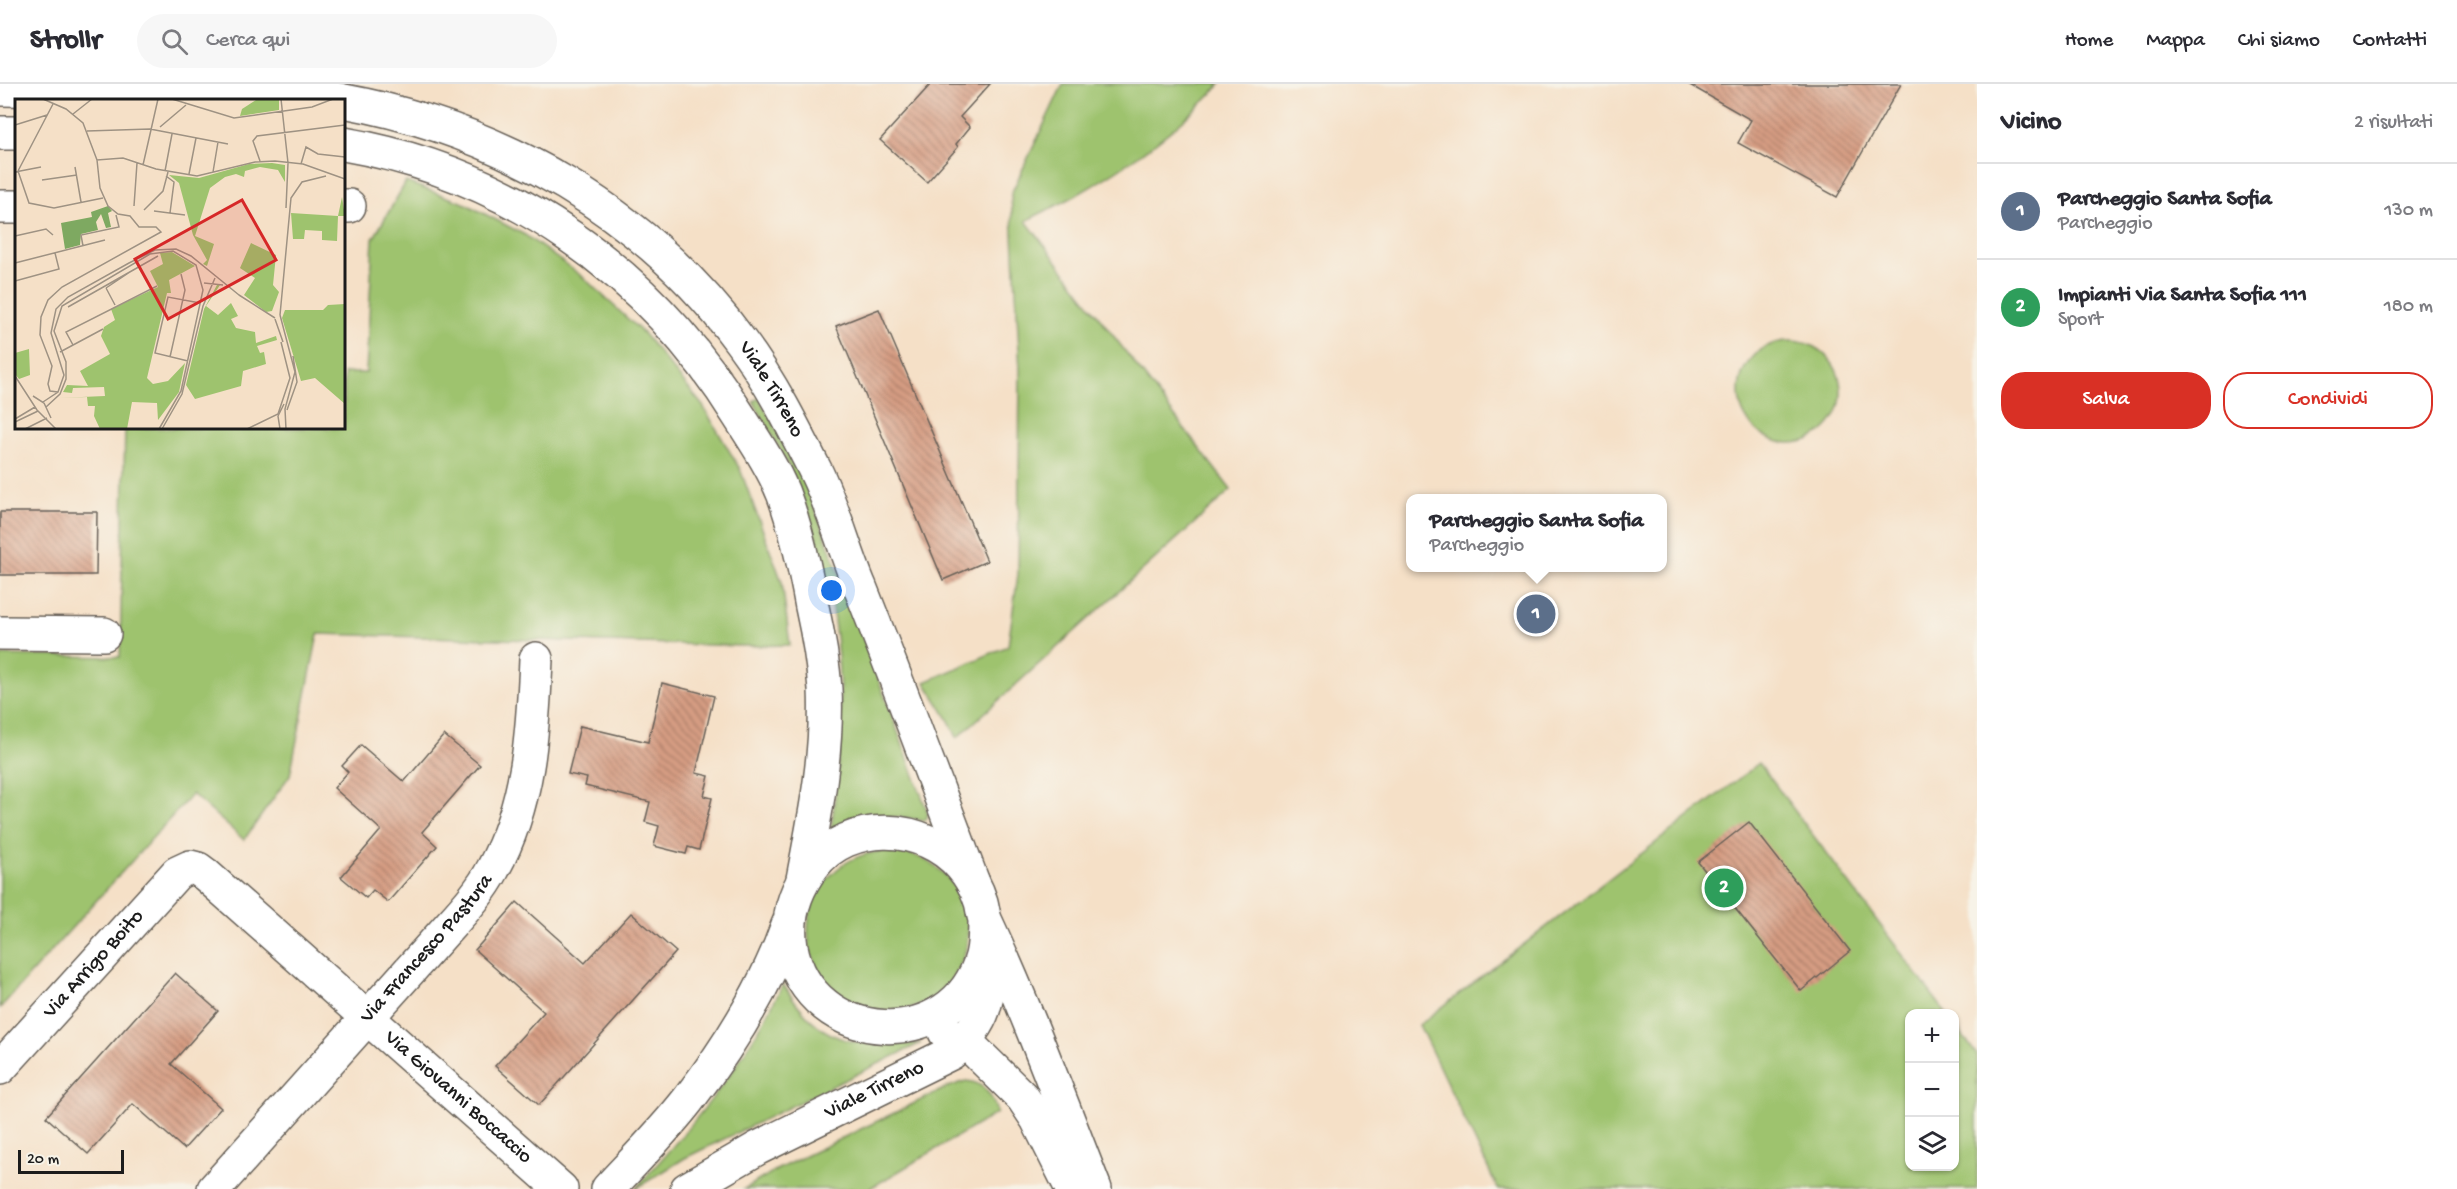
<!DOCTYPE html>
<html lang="it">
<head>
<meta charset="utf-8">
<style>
	body { margin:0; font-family:"Gochi Hand",sans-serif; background:#f7f7f7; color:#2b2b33 }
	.controls { position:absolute; right:18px; bottom:18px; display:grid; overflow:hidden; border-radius:12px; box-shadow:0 2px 4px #0004 }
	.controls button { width:54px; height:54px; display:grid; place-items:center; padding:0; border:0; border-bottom:2px solid #e1e1e2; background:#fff; color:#2b2b33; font:30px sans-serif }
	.scale { position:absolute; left:18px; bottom:15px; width:106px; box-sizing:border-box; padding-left:6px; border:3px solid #1c1c1c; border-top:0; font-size:16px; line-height:21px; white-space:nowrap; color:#1c1c1c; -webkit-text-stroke:4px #f7f3e8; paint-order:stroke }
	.you { position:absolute; left:832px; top:507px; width:21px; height:21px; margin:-15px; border:4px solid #fff; border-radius:50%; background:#1a73e8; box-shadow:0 0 0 9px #1a73e833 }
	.badge { display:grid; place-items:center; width:39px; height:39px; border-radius:50%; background:#d93025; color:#fff; font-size:20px; font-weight:700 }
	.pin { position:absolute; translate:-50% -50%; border:3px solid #fff; box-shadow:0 2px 6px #0006 }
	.popup { position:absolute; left:1406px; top:410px; width:261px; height:78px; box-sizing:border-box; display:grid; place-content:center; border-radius:12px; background:#fff; filter:drop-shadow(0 2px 4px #0005); font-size:20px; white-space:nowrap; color:#7c7c81 }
	.popup b { font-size:22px; color:#2b2b33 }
	.popup::after { content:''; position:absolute; left:50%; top:100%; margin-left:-12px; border:12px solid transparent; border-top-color:#fff }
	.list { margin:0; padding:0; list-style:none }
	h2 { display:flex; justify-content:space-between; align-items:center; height:78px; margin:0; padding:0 24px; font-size:26px }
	h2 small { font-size:20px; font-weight:400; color:#7c7c81 }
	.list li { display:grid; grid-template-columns:39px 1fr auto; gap:18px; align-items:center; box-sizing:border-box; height:96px; padding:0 24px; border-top:2px solid #e1e1e2 }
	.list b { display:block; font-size:22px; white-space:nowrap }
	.list p { margin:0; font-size:20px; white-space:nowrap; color:#7c7c81 }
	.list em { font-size:20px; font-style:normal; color:#7c7c81 }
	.actions { display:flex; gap:12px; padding:18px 24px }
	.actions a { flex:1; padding:14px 0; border:2px solid #d93025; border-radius:24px; text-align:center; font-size:21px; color:#d93025 }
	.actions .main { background:#d93025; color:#fff }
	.icon { flex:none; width:33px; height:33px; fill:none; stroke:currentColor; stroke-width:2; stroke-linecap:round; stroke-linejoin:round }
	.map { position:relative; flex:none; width:1977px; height:1105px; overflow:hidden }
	header { display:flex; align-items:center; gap:36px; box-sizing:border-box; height:84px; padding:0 30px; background:#fff; border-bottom:2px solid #e1e1e2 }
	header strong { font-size:28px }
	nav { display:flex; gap:33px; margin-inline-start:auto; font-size:21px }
	.search { width:420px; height:54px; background:#f7f7f7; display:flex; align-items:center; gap:15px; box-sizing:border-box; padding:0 21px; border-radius:33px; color:#7c7c81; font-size:22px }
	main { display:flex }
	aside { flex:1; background:#fff }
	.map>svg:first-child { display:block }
	.green { fill:#9ec36e; stroke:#5d7045; stroke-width:1.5 }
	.building { fill:url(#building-back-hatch) }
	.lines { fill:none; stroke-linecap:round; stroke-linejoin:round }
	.minor-casing { stroke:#686158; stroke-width:36 }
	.minor { stroke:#fff; stroke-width:33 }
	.labels { text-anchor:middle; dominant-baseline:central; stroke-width:6; stroke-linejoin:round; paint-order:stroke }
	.street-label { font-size:21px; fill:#1c1c1c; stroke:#f7f3e8 }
	.inset-road { fill:none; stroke:#9e9283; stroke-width:1.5 }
	.view { fill:#d62828; fill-opacity:0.15; stroke:#d62828; stroke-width:3 }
	.inset-edge { fill:none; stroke:#1c1c1c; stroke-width:3 }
</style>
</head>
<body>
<header>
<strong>Strollr</strong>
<div class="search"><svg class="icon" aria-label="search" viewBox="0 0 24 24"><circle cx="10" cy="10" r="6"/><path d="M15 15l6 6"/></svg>Cerca qui</div>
<nav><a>Home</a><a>Mappa</a><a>Chi siamo</a><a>Contatti</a></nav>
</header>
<main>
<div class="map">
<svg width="1977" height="1105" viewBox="0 0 1977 1105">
	<defs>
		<pattern id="building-back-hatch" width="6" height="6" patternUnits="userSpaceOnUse" patternTransform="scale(1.5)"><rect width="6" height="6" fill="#d59c82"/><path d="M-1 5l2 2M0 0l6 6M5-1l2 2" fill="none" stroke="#ac7e6a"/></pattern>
	</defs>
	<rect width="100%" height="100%" fill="#f7f3e8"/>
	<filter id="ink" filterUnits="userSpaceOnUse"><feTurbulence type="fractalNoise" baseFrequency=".0167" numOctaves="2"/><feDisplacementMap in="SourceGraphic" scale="12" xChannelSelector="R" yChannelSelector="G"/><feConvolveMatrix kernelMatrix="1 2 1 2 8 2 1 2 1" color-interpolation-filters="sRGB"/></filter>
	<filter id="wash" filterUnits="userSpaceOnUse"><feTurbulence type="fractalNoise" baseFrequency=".008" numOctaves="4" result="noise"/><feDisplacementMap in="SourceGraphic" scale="24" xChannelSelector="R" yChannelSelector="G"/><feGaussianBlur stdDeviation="1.35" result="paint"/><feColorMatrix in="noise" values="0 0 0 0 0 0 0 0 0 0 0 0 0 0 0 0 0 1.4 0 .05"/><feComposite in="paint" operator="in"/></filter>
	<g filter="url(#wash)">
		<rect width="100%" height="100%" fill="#f5e0c7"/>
		<path class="green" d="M 1063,0 L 1221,0 C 1177,46 1131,80 1075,112 C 1059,121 1042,128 1026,137 L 1231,406 L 957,654 C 950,634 936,617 925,598 L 1008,562 L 1018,490 L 1020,288 L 1011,110 Z
			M 406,98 L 464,119 L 525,151 L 583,193 L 643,249 L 703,322 L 740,385 L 782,498 L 790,561 L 744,562 L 318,550 L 290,691 L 244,756 L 192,710 L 0,924 L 0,571 L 120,573 L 125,344 L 344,344 L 344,289 L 366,289 L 373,155 Z
			M1739 308a51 51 0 1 1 102 0a51 51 0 1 1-102 0Z
			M 759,314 L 804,395 L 928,729 L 927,734 L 924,737 C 891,729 863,734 831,745 C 847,631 844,524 803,415 C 790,381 771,349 753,317 Z
			M 1759,679 L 1946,929 L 1910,930 L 1910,1082 L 1954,1082 L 1955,941 L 1977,971 L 1977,1105 L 1498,1105 L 1419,941 Z
			M808 847a80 80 0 1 1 160 0a80 80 0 1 1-160 0Z
			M 783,900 C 824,964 850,961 921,959 L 685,1074 L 635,1105 C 694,1040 745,980 783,900 Z
			M 966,997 C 984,998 993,1013 997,1029 L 879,1099 L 868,1105 L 744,1105 L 778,1085 L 948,1003 Z"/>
		<g id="blocks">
			<path class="building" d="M 931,0 L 990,0 L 960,33 L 970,43 L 956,60 L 958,63 L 927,98 L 880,56 Z
				M 1688,0 L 1901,0 L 1837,113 L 1738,59 L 1751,36 Z
				M 879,225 L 987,477 L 943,496 L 836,242 Z
				M 0,428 L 97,428 L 96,491 L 0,491 Z
				M 662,599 L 714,612 L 696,689 L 709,692 L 704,712 L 712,714 L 699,766 L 688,763 L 686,770 L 654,762 L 659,742 L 645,738 L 650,718 L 585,702 L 587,694 L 568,690 L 580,642 L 648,658 Z
				M 444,651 L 480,681 L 422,748 L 437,762 L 388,818 L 373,806 L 366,814 L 341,793 L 381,746 L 334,704 L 348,688 L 342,682 L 361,661 L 404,698 Z
				M 1749,738 L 1850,867 L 1801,907 L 1698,778 Z
				M 517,818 L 585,879 L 631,829 L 676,868 L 539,1021 L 495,982 L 544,928 L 475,866 Z
				M 175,889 L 218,927 L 171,980 L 221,1024 L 184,1065 L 133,1020 L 88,1070 L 46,1033 Z"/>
		</g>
	</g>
	<g filter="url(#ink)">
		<use href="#blocks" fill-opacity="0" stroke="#686158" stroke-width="1.5"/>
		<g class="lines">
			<g class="minor-casing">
				<g id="minor">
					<path d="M 0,5 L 260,9 L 316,12 L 340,16"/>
					<path id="s1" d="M 344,17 C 501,46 646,128 741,258 C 771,298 794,344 816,388 C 834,425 844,465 860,503 C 899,601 936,700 973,799"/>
					<path d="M 0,49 L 16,49"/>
					<path d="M 344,60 C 511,89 650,188 739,332 C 755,357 772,382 783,409 C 797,446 805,484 812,523 C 818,550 823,578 825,605 C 828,669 815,733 803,795"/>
					<path d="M 344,122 L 349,122"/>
					<path d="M 0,123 L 16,123"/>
					<path d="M 0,549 L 104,550"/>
					<path d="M 985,836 C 985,848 985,860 982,872 C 955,971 810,964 791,863 C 786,833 795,806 813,782 C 849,735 924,739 961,782 C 970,792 977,805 981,818 C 983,825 983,833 987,840 C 1027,926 1060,1016 1095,1105"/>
					<path d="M 945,948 L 965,957 L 1023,1014 L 1037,1035 L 1072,1105"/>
					<path id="s2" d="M 0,984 L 177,789 L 190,783 L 198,785 L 206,791 L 561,1105"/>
					<path id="s3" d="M 214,1105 L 445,847 C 462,828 481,808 493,785 C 529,720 533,648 536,575"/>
					<path d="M 608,1105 C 635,1076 664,1047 688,1016 C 729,963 766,904 788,841"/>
					<path id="s4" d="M 687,1105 L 758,1064 L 951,969 C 985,940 992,912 987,870"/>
				</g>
			</g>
			<use href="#minor" class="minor"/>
		</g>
	</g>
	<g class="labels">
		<g class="street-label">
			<text stroke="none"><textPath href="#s1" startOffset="532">Viale Tirreno</textPath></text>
			<text stroke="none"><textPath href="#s3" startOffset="321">Via Francesco Pastura</textPath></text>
			<text stroke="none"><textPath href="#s2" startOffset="140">Via Arrigo Boito</textPath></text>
			<text stroke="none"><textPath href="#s4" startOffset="212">Viale Tirreno</textPath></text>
			<text stroke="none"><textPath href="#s2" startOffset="632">Via Giovanni Boccaccio</textPath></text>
		</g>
	</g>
	<g transform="translate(15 15)">
		<rect width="330" height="330" fill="#f5e0c7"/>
		<path d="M 257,64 L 270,66 L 270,83 L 263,71 L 245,68 L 230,72 L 229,78 L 221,75 L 210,78 L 195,89 L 180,137 L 199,145 L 192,167 L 188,165 L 192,161 L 178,136 L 164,84 L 154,76 L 184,79 L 234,65 ZM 327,98 L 330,117 L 323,117 L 322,142 L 307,141 L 307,132 L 290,131 L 289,140 L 278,140 L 276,114 L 323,117 ZM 236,144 L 261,156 L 258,186 L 264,193 L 257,212 L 251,213 L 229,196 L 240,179 L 225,169 ZM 157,153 L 180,167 L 154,181 L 156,194 L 152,194 L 132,279 L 138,285 L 153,282 L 170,264 L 164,293 L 143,321 L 142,304 L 117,303 L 112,330 L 85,330 L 79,317 L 80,307 L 73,307 L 72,298 L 44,299 L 90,297 L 89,288 L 58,289 L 57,294 L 48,293 L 52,286 L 73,287 L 65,272 L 95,255 L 86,237 L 89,228 L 100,221 L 96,210 L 143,188 L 135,172 L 148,165 L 145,154 ZM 202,186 L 205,186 L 191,207 L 203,216 L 216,204 L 223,217 L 216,220 L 221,229 L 240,233 L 241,244 L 261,237 L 262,241 L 242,247 L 245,254 L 249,253 L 251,265 L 228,272 L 226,287 L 180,300 L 171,286 L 189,210 ZM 330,205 L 330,305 L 300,279 L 286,282 L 267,219 L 270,211 L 308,211 L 313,206 ZM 14,250 L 15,276 L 4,280 L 0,275 L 0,254 Z" fill="#9ec36e"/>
		<path d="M 93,107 L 97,112 L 93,114 L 96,128 L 91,129 L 86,115 L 81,123 L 83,131 L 66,135 L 65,146 L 50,150 L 46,124 L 77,118 L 76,113 Z" fill="#7ea961"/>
		<path d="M 264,0 L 264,11 L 225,17 L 227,10 L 241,1 Z" fill="#9ec36e"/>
		<path class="inset-road" d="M 28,0 L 51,10 L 68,24 L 82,61 L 108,59 L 141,70 L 182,77 L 240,63 L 260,62 L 288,65 L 330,80M 157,0 L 219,19 L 297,8 L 318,0M 266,0 L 273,64M 58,15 L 77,0M 0,26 L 32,16M 145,28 L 171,6M 72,32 L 135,30 L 213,45M 245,62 L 238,42 L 242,37 L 330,26M 286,65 L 291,48 L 303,55 L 330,58M 128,66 L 143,0M 60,68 L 66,103M 3,72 L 14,104 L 39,109 L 88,99M 3,72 L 38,5M 150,72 L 157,35M 0,73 L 26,68M 198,73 L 203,43M 174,75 L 181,39M 151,77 L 159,83 L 155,114M 27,81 L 62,76M 119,107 L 122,64M 271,109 L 273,64M 129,111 L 148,92 L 153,73M 139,112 L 170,116M 0,137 L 31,130 L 38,136M 68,147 L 66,136 L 104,128 L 101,116M 0,164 L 90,141M 0,182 L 44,170 L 40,154M 189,184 L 208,186M 91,189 L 118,171M 91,189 L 100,206M 224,196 L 260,219M 53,208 L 143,157M 265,216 L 276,99 L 287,83 L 311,77M 265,216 L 280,273 L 270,310 L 271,330M 260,220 L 268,243M 58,246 L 51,233 L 142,187M 45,253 L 88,230M 155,258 L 170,191 L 166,175M 173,262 L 140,254 L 153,198 L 185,204M 0,277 L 22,311 L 41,330M 43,293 L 35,292 L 33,285 L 37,267 L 25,236 L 26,218 L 33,201 L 47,188 L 146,133 L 141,128 L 124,128 L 115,117 L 103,115 L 93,107 L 85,89 L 82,61M 18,297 L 29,304 L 36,319M 28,303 L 43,293 L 49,276 L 36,234 L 41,210 L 53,198 L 114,164 L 140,151 L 161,150 L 176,157 L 224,196M 31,308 L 45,295 L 51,280 L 51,263 L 39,232 L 47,207 L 135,155 L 158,152 L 181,166 L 188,191 L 166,292 L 144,330M 272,311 L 282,283 L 278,257M 0,320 L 20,308M 0,323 L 23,312M 10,330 L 32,319M 147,330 L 167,295 L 188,207 L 200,179M 232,330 L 263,315 L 275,279 L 266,243M 265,330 L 263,317 L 269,305"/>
		<path class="view" d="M 227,101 L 261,161 L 153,220 L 120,160 Z"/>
		<rect width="330" height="330" class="inset-edge"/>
	</g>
</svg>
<div class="controls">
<button>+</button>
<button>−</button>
<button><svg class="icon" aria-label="layers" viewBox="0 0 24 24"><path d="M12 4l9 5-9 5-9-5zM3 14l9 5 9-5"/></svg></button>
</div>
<div class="scale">20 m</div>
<div class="you"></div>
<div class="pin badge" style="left:1536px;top:530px;background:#5c6f8a">1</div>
<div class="popup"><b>Parcheggio Santa Sofia</b>Parcheggio</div>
<div class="pin badge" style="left:1724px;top:804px;background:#2e9e5b">2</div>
</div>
<aside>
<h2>Vicino<small>2 risultati</small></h2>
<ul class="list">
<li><span class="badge" style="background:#5c6f8a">1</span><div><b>Parcheggio Santa Sofia</b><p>Parcheggio</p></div><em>130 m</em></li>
<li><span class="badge" style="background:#2e9e5b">2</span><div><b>Impianti Via Santa Sofia 111</b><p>Sport</p></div><em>180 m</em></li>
</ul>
<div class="actions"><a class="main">Salva</a><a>Condividi</a></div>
</aside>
</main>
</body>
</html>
